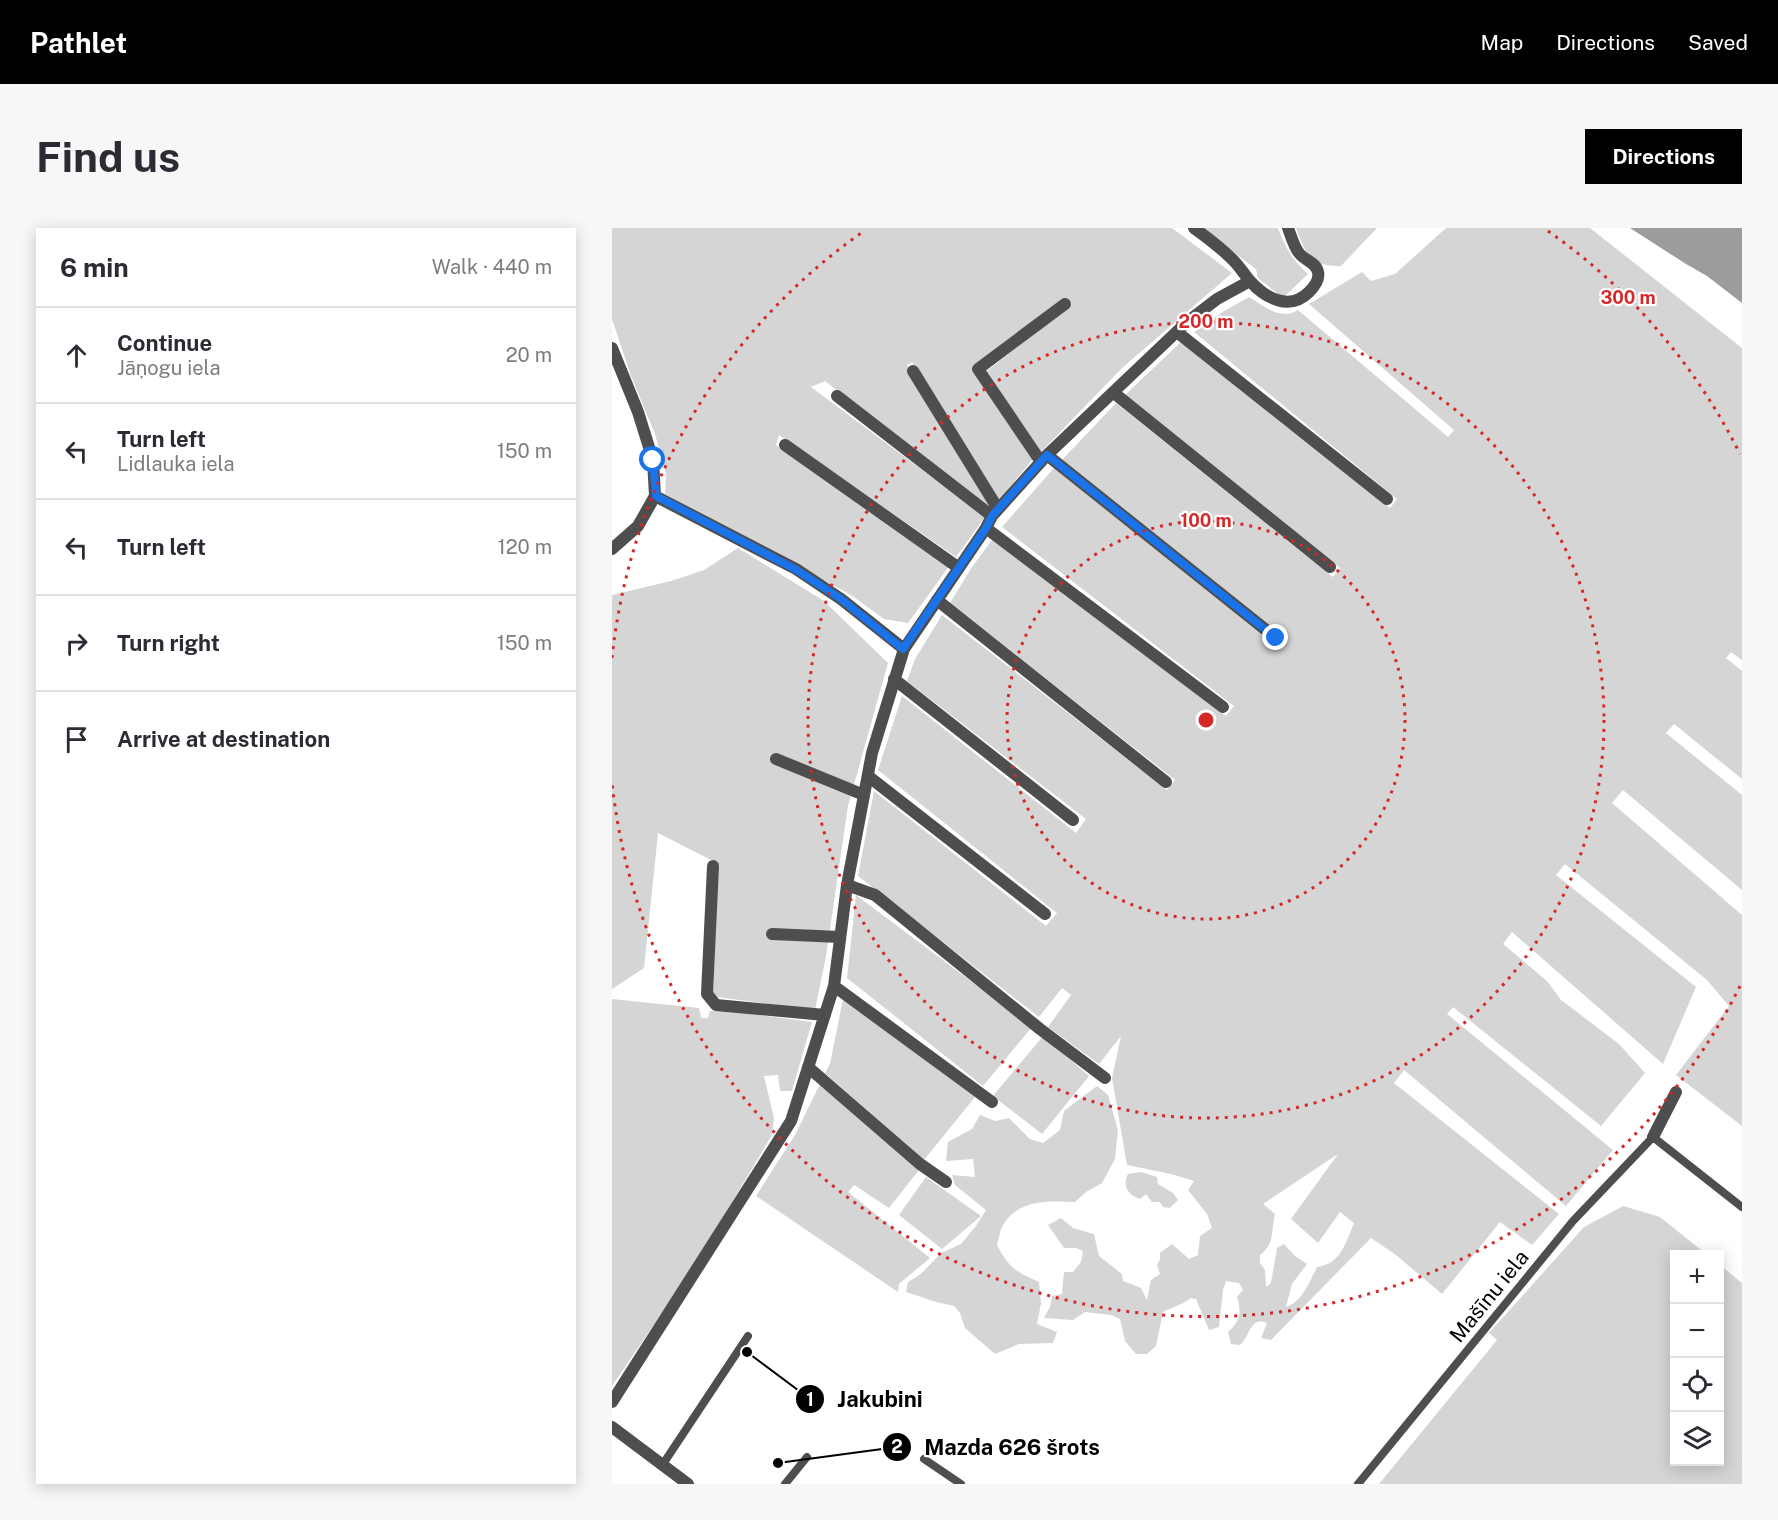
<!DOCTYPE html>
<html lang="en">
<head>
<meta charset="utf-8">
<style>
	body { margin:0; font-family:"Public Sans",sans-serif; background:#f7f7f7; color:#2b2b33 }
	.controls { position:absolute; right:18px; bottom:18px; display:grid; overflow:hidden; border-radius:0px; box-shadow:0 3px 15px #0003 }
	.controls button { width:54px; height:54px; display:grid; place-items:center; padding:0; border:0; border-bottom:2px solid #e1e1e2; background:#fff; color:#2b2b33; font:30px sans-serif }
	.stop { position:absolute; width:18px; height:18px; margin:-14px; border:4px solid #1a73e8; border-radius:50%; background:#fff }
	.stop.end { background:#1a73e8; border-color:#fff; box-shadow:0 2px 6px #0008 }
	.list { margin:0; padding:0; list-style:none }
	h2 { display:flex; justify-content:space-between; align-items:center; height:78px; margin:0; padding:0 24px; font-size:26px }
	h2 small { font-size:20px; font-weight:400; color:#7c7c81 }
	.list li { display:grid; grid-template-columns:39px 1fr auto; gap:18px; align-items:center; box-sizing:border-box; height:96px; padding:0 24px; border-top:2px solid #e1e1e2 }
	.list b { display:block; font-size:22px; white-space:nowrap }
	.list p { margin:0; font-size:20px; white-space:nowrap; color:#7c7c81 }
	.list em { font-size:20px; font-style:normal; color:#7c7c81 }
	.icon { flex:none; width:33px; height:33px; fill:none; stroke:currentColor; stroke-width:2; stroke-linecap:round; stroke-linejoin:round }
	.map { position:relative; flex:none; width:1130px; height:1256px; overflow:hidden; border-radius:0px }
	header { display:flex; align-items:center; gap:36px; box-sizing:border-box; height:84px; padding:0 30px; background:#000; color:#fff }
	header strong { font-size:28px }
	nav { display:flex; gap:33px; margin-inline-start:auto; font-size:21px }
	.intro { display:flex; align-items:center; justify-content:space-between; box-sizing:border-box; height:144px; padding:0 36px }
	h1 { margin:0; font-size:42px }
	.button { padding:15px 27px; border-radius:0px; background:#000; color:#fff; font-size:21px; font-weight:700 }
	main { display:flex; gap:36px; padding:0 36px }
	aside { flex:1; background:#fff; border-radius:0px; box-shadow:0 3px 15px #0003 }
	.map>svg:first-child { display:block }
	.green { fill:#d5d5d5; fill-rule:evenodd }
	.water { fill:#9c9c9c }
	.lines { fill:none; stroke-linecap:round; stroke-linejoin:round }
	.service { stroke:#4e4e4e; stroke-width:8 }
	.minor { stroke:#4e4e4e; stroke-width:12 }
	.route { stroke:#1a73e8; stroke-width:8 }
	.ring { fill:none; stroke:#d62828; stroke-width:3; stroke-dasharray:3 6 }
	.labels { text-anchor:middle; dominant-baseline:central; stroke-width:4.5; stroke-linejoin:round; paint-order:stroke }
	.street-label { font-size:21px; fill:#000; stroke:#fff }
	.centre { fill:#d62828; stroke:#fff; stroke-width:3 }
	.ring-label { font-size:18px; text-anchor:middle; font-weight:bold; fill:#d62828; stroke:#fff; stroke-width:4.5; stroke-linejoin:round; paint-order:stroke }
	.leader { fill:none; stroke:#000; stroke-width:2 }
	.callout-dot { fill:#000; stroke:#fff; stroke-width:2 }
	.mark-label { font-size:18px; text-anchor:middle; font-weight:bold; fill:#fff }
	.callout-label { font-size:22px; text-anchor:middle; font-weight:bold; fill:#000; stroke:#fff; stroke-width:4.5; stroke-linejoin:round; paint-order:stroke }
</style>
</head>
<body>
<header>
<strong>Pathlet</strong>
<nav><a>Map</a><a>Directions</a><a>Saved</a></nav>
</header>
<div class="intro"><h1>Find us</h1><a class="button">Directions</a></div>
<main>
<aside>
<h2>6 min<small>Walk · 440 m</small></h2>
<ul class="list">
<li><svg class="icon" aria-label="ahead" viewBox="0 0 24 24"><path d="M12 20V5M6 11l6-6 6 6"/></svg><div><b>Continue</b><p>Jāņogu iela</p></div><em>20 m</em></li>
<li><svg class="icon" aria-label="left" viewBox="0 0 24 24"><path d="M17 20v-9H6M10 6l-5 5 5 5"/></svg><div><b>Turn left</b><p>Lidlauka iela</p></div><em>150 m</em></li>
<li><svg class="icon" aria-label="left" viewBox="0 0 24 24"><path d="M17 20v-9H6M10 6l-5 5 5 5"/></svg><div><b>Turn left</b></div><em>120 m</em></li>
<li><svg class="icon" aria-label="right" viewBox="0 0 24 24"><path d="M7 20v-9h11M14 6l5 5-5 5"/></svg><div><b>Turn right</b></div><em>150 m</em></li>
<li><svg class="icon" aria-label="arrive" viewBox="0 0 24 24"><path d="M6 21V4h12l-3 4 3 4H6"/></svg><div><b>Arrive at destination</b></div></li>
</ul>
</aside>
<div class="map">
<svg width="1130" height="1256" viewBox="0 0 1130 1256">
	<rect width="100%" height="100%" fill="#fff"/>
	<path class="green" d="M 0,0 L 560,0 L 620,45 L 510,140 L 427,226 L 375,143 L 460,76 L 454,70 L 360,140 L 421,231 L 387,272 L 300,134 L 295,137 L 381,279 L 377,283 L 213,153 L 199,159 L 373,289 L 344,329 L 167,207 L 164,217 L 338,337 L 296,395 L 272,391 L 239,367 L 53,266 L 54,246 L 43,206 L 19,148 L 0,91 Z
		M 589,0 L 666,0 C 673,19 681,33 696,46 L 671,70 L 646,50 L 644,41 Z
		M 684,0 L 765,0 L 729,38 C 698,39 694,26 684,0 Z
		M 834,0 L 978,0 L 1130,120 L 1130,432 L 1119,424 L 1114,430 L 1130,443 L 1130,551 L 1062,496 L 1054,505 L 1130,567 L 1130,662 L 1011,562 L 1000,575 L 1130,687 L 1130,898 L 1064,847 L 1117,778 L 1095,752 L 953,636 L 944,647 L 1084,759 L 1051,836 L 900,704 L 891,716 L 935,753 L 949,772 L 1007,816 L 1033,845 L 989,898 L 841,779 L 835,786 L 1001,922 L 954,978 L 792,842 L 782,855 L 947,986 L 920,1017 L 888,994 L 830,1066 L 784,1027 L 759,1010 L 659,1112 L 649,1110 L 655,1095 C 637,1088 639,1108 628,1117 L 619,1116 L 616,1104 C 628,1093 630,1085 625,1069 L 631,1062 L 627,1055 L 614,1053 L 611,1062 L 607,1099 L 597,1102 L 584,1071 L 579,1070 C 570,1077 560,1079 551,1084 L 544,1118 L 535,1126 L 524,1126 L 513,1113 L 508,1091 L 499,1087 L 473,1084 L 461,1092 L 432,1090 L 438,1079 L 440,1068 L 450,1066 L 452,1044 L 461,1044 L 469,1034 L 471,1023 L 464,1020 L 452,1020 L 436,997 L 449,990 L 461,1000 L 482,1006 L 487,1028 L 510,1046 L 511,1053 L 529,1060 L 535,1072 L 539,1052 L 548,1046 L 545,1037 L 548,1031 L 548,1025 L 560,1016 L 577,1031 L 586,1027 L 588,1008 L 600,1000 L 595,986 L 576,962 L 582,953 L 559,946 L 515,937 L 500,850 L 509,808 L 487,836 L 436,799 L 459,767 L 450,760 L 427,789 L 246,648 L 262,563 L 434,698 L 445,685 L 266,542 L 290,468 L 464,605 L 474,591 L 295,453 L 303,431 L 330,387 L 555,562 L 563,552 L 338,375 L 360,339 L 380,312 L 614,488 L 622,478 L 390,299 L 442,240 L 666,418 L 672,410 L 450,232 L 504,175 L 721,349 L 728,340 L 513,167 L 570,113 L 778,280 L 785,271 L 582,104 L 612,83 L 637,69 C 653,78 668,93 686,82 L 836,209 L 842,202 L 697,76 L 750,44 L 759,53 L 783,46 ZM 726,926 L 679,991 L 706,1015 L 728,984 L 742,995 C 734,1014 729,1036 705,1039 C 698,1053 690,1074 674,1079 L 680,1056 L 695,1036 L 683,1028 L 672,1016 L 665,1020 L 659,1055 L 654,1059 L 653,1042 L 648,1035 L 648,1027 C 663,1016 659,1002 663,986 L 651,976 Z
		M 126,320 L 212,373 L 276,435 L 236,578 L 214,728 L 203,782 L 105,769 L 101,767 L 105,635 L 46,605 L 32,740 L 0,761 L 0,367 L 59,353 L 92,342 Z
		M 244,667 L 420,799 L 371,858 L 235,750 Z
		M 0,771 L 87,780 L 89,790 L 96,790 L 98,783 L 109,782 L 200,794 L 180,863 L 168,863 L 166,847 L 152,848 L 162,890 L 160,907 L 83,1036 L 0,1158 Z
		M 231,771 L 363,869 L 312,932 L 213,845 L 218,836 Z
		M 431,808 L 477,848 L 430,906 L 381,868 Z
		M 208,856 L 307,942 L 277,980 L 242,957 L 236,964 L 318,1030 L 287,1056 L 286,1064 L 144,968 L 183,907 Z
		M 485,858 L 496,867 L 506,902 L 503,931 L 490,955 L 474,964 L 463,974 C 438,973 409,971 393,994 C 388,1000 387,1010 385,1017 C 397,1040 404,1044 427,1054 L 429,1075 L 425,1096 L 445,1104 L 441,1115 L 407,1116 L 383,1126 L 353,1100 L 348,1085 L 342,1078 L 324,1074 L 294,1064 L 296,1054 L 309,1046 L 329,1025 L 349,1016 L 364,998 L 374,982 L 343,957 L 340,947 L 363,949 L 361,931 L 334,933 L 336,914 L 360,901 L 368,887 L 383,893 L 397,890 L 418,911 L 431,915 L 448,902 L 452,883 Z
		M 529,944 L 545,949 L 546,956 L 561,965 L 566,972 L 558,980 L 551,979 L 548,974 L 540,974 L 534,966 L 528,971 C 516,967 510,958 516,946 Z
		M 314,949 L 369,988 L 330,1021 L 287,987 Z
		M 1011,978 L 1048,989 L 1094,1026 L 1062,1026 L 1062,1234 L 1108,1234 L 1108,1037 L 1130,1055 L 1130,1256 L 767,1256 L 885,1112 L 877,1105 L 972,999 Z"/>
	<path class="water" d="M 1018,0 L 1130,0 L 1130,75 L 1095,48 L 1074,36 Z"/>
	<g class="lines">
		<path class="service" d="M 312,1231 L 349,1256
			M 51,1236 L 136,1108
			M 173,1256 L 195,1229
			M 746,1256 L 961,993 L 1041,909 L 1130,979"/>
		<path class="minor" d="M 582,0 C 596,10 609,20 621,32 C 628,39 632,46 638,53 C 654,71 678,83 697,64 C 702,59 708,52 706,44 C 704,34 693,33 687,25 C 682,19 679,8 676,0
			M 565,104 L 775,271
			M 0,120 L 26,184 L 41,232 L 43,268 L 26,298 L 0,321
			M 301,143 L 386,281
			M 502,165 L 718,339
			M 225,168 L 380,288
			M 173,217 L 347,340
			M 435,227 L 664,410
			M 429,234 L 366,141 L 453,76
			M 43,268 L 184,341 L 229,371 L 292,421
			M 374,300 L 611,479
			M 325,372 L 554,554
			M 282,451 L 461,592
			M 164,531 L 252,567
			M 256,548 L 433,686
			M 101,638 L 95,766 L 104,777 L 213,787
			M 235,657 L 263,667 L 428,801 L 493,850
			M 160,706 L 228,709
			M 222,758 L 380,874
			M 196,839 L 308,936 L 334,954
			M 1041,909 L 1064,864
			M 0,1174 L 179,893 L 222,758 L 235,657 L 260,525 L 292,421 L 374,300 L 380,288 L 435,227 L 575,94 L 605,71 L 638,53
			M 0,1199 L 76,1256"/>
	</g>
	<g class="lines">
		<path class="route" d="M 41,232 L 44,268 L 183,341 L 229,371 L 291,421 L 374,300 L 380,288 L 435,227 L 664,410"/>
	</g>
	<g class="ring">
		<circle cx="594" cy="492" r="199"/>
		<circle cx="594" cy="492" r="398"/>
		<path d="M1128 758A597 597 0 0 1 0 554M0 430A597 597 0 0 1 252 3M936 3A597 597 0 0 1 1128 226"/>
	</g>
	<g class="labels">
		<g class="street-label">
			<text transform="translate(877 1068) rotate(-51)">Mašīnu iela</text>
		</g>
	</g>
	<circle cx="594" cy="492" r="9" class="centre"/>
	<g class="ring-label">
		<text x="1016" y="76">300 m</text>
		<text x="594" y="100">200 m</text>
		<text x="594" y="299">100 m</text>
	</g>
	<path class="leader" d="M135 1124L198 1171M166 1235L285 1219"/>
	<g class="callout-dot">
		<circle cx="135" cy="1124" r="6"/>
		<circle cx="166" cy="1235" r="6"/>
		<circle cx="198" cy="1171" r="15"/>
		<circle cx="285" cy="1219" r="15"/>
	</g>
	<g class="mark-label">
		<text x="198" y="1178">1</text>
		<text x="285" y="1225">2</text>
	</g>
	<g class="callout-label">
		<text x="268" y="1179">Jakubini</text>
		<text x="400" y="1227">Mazda 626 šrots</text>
	</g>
</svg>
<div class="controls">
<button>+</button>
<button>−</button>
<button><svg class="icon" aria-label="locate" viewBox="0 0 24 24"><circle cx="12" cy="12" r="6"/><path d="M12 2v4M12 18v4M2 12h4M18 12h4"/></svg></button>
<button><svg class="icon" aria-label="layers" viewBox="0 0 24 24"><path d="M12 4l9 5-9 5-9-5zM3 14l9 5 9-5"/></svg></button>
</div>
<div class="stop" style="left:41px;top:232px"></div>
<div class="stop end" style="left:664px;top:410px"></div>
</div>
</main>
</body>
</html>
